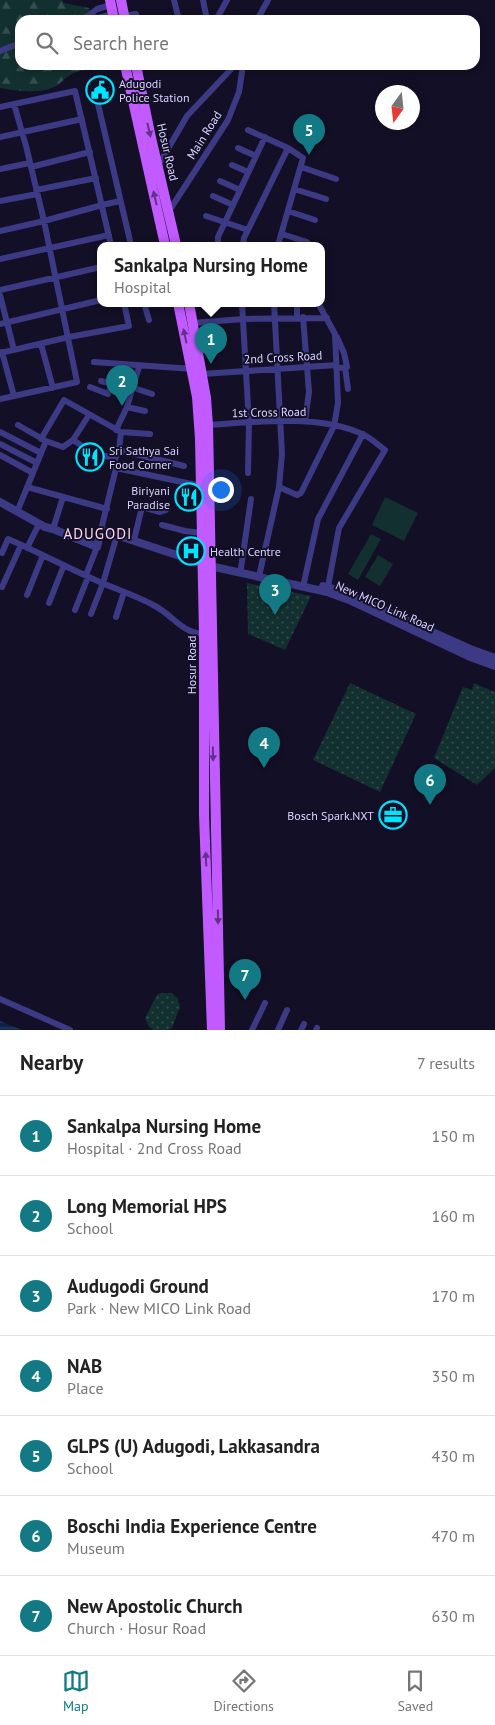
<!DOCTYPE html>
<html lang="en">
<head>
<meta charset="utf-8">
<style>
	body { margin:0; font-family:"PT Sans",sans-serif; background:#f6f6f6; color:#222 }
	.compass { position:absolute; left:375px; top:85px; width:45px; height:45px; border-radius:50%; background:#fff; box-shadow:0 2px 8px #0003; rotate:195deg }
	.you { position:absolute; left:220px; top:489px; width:18px; height:18px; margin:-12px; border:4px solid #fff; border-radius:50%; background:#1a73e8; box-shadow:0 0 0 8px #1a73e833 }
	.badge { display:grid; place-items:center; width:32px; height:32px; border-radius:50%; background:#137a85; color:#fff; font-size:16px; font-weight:700 }
	.pin { position:absolute; translate:-50% -41px; filter:drop-shadow(0 1px 2px #0008) }
	.pin::after { content:''; position:absolute; top:26px; width:18px; height:15px; background:inherit; clip-path:polygon(0 0,100% 0,50% 100%) }
	.popup { position:absolute; left:97px; top:242px; width:228px; height:65px; box-sizing:border-box; display:grid; place-content:center; border-radius:10px; background:#fff; filter:drop-shadow(0 1px 4px #0005); font-size:16px; white-space:nowrap; color:#767676 }
	.popup b { font-size:19px; color:#222 }
	.popup::after { content:''; position:absolute; left:50%; top:100%; margin-left:-10px; border:10px solid transparent; border-top-color:#fff }
	.list { margin:0; padding:0; list-style:none }
	h2 { display:flex; justify-content:space-between; align-items:center; height:65px; margin:0; padding:0 20px; font-size:21px }
	h2 small { font-size:16px; font-weight:400; color:#767676 }
	.list li { display:grid; grid-template-columns:32px 1fr auto; gap:15px; align-items:center; box-sizing:border-box; height:80px; padding:0 20px; border-top:1px solid #e0e0e0 }
	.list b { display:block; font-size:19px; white-space:nowrap }
	.list p { margin:0; font-size:16px; white-space:nowrap; color:#767676 }
	.list em { font-size:16px; font-style:normal; color:#767676 }
	.icon { flex:none; width:28px; height:28px; fill:none; stroke:currentColor; stroke-width:2; stroke-linecap:round; stroke-linejoin:round }
	.map { position:relative; flex:none; width:495px; height:1030px; overflow:hidden }
	.search { position:absolute; background:#fff; box-shadow:0 2px 8px #0003; left:15px; right:15px; top:15px; height:55px; display:flex; align-items:center; gap:12px; box-sizing:border-box; padding:0 18px; border-radius:15px; color:#767676; font-size:19px }
	.sheet { height:625px; background:#fff }
	nav { display:flex; justify-content:space-around; align-items:center; box-sizing:border-box; height:70px; border-top:1px solid #e0e0e0; background:#fff; font-size:14px; color:#767676 }
	nav a { display:grid; justify-items:center; gap:2px }
	nav .on { color:#137a85 }
	.map>svg:first-child { display:block }
	.green { fill:url(#green-dots) }
	.forest { fill:url(#forest-firs) }
	.pitch { fill:#12302f }
	.water { fill:url(#water-rules) }
	.lines { fill:none; stroke-linecap:round; stroke-linejoin:round }
	.minor { stroke:#3d3a85; stroke-width:6 }
	.tertiary { stroke:#3d3a85; stroke-width:8 }
	.primary { stroke:#c25bff; stroke-width:10 }
	.oneway { fill:#623188 }
	.labels { text-anchor:middle; dominant-baseline:central; stroke-width:4; stroke-linejoin:round; paint-order:stroke }
	.poi-label { font-size:12px; fill:#d9d4ff; stroke:#130f26; text-anchor:start }
	.street-label { font-size:12px; fill:#d9d4ff; stroke:#130f26 }
	.quarter-label { font-size:15px; letter-spacing:1px; fill:#ffd6f0; stroke:#130f26 }
</style>
</head>
<body>
<div class="map">
<svg width="495" height="1030" viewBox="0 0 495 1030">
	<defs>
		<pattern id="green-dots" width="8" height="8" patternUnits="userSpaceOnUse" patternTransform="scale(1.25)"><rect width="8" height="8" fill="#12302f"/><path d="M2 2h.1M6 6h.1" fill="none" stroke="#344d4e" stroke-width="1.8" stroke-linecap="round"/></pattern>
		<pattern id="forest-firs" width="22" height="20" patternUnits="userSpaceOnUse" patternTransform="scale(1.25)"><rect width="22" height="20" fill="#12302f"/><path d="M5 1l3.5 6h-7zM16 11l3.5 6h-7z" fill="#344d4e"/></pattern>
		<pattern id="water-rules" width="6" height="5" patternUnits="userSpaceOnUse" patternTransform="scale(1.25)"><rect width="6" height="5" fill="#0c2248"/><path d="M0 2.5h6" fill="none" stroke="#2f4163"/></pattern>
	</defs>
	<rect width="100%" height="100%" fill="#130f26"/>
	<path class="green" d="M 247,583 L 311,596 L 285,650 L 248,634 Z
		M 350,683 L 416,714 L 380,792 L 313,760 Z
		M 474,683 L 495,692 L 495,768 L 477,785 L 434,758 L 463,687 L 472,690 Z
		M 161,993 L 172,993 L 178,999 L 180,1007 L 172,1028 L 168,1030 L 153,1030 L 149,1027 L 145,1018 L 157,995 Z"/>
	<path class="forest" d="M 0,0 L 62,0 L 64,3 L 89,8 L 93,20 L 20,20 L 20,65 L 107,65 L 108,69 C 98,71 88,68 77,72 C 69,74 64,80 58,85 C 40,95 19,91 0,88 Z"/>
	<path class="pitch" d="M 385,497 L 418,513 L 404,541 L 372,525 Z
		M 371,534 L 381,539 L 358,580 L 348,574 Z
		M 378,555 L 393,564 L 380,586 L 365,577 Z"/>
	<path class="water" d="M 0,1021 L 22,1030 L 0,1030 Z"/>
	<g class="lines">
		<path class="minor" d="M 174,0 L 179,20
			M 203,0 L 207,20
			M 88,16 L 98,18 L 113,14
			M 124,16 L 136,14 L 137,20
			M 78,20 L 88,16 L 97,9 L 111,5
			M 216,20 L 227,0
			M 257,20 L 268,0
			M 0,51 L 20,43
			M 98,104 L 131,245
			M 0,107 L 75,91 L 111,245
			M 248,130 L 288,148 L 303,158 L 278,245
			M 0,137 L 82,119
			M 238,148 L 256,156
			M 232,165 L 248,172
			M 158,166 L 187,116 L 235,65
			M 31,167 L 90,152
			M 301,167 L 336,179
			M 0,169 L 30,163
			M 220,181 L 240,190
			M 294,189 L 326,199
			M 36,190 L 96,178
			M 213,196 L 233,205
			M 0,201 L 37,194
			M 169,211 L 228,120 L 239,92 L 243,65
			M 288,211 L 315,220
			M 206,216 L 248,230
			M 0,231 L 44,221 L 102,205 L 120,201
			M 282,234 L 307,242
			M 218,245 L 218,237 L 265,137
			M 243,245 L 244,238 L 288,148
			M 0,259 L 109,235
			M 0,290 L 101,267
			M 0,295 L 14,350
			M 144,303 L 149,320
			M 242,303 L 249,423 L 248,473
			M 297,303 L 297,317
			M 303,317 L 309,392 L 305,421
			M 193,323 L 243,319 L 327,318
			M 0,324 L 101,300
			M 41,344 L 53,388
			M 2,352 L 14,396 L 77,382 L 44,221 L 26,146 L 14,104
			M 0,353 L 69,337 L 129,326 L 124,303
			M 94,362 L 193,369
			M 345,367 L 348,389
			M 336,368 L 347,367 L 344,353 L 337,337
			M 202,374 L 336,365
			M 101,381 L 112,384
			M 90,387 L 108,394 L 113,381 L 152,394
			M 0,399 L 14,396
			M 127,407 L 145,411
			M 208,425 C 255,422 319,414 362,434 C 370,437 378,445 385,450 L 339,528 L 327,592
			M 116,430 L 127,407 L 139,367
			M 0,432 L 41,453
			M 41,439 L 64,400 L 121,432 L 150,434
			M 73,440 L 90,451 L 115,459
			M 46,441 L 63,447 L 73,440 L 89,415
			M 0,444 L 37,463
			M 119,450 L 184,466
			M 0,455 L 33,473
			M 116,468 L 201,486
			M 27,487 L 107,509
			M 279,487 L 297,495 L 301,493 L 334,426 L 338,403 L 335,334 L 318,303
			M 17,512 L 46,441 L 18,425
			M 162,525 L 185,531 L 202,533
			M 53,529 L 63,497
			M 101,530 L 116,468 L 115,459 L 119,450 L 121,432
			M 134,540 L 142,507 L 160,512 L 166,510
			M 27,548 L 39,524
			M 2,553 L 8,539 C 36,551 64,566 91,578 C 112,588 135,595 155,606 C 174,616 180,632 204,634
			M 241,568 L 251,499
			M 260,572 L 279,487 L 282,454 L 274,303
			M 86,575 L 97,547
			M 2,587 L 21,545
			M 303,587 L 318,519 L 363,434
			M 27,595 L 43,555
			M 49,603 L 64,565
			M 75,610 L 88,577
			M 91,614 L 103,583 L 117,535
			M 116,617 L 124,592
			M 0,999 L 70,1030
			M 252,1030 L 265,1003
			M 278,1030 L 287,1010
			M 301,1030 L 304,1024
			M 316,1030 L 317,1028"/>
		<path class="tertiary" d="M 0,502 L 45,527 L 53,529 L 97,547 L 101,530 L 210,566 L 327,592 L 349,600 L 470,657 L 495,666
			M 323,586 L 341,591 L 470,649 L 495,658"/>
		<path class="primary" d="M 110,0 L 114,20
			M 121,0 L 125,20
			M 125,65 L 165,245
			M 136,65 L 151,138 L 176,245
			M 178,303 L 197,397 L 200,439 L 204,634 L 204,815 L 212,1030
			M 189,303 L 206,398 L 208,425 L 220,1030"/>
	</g>
	<defs><path id="oneway-solid" d="M-6-.8H1V-3.2L6.5 0L1 3.2V.8H-6Z" transform="scale(1.25)"/></defs>
	<g class="oneway">
		<use href="#oneway-solid" transform="translate(149 130) rotate(77)"/>
		<use href="#oneway-solid" transform="translate(155 198) rotate(-103)"/>
		<use href="#oneway-solid" transform="translate(185 336) rotate(-102)"/>
		<use href="#oneway-solid" transform="translate(213 754) rotate(89)"/>
		<use href="#oneway-solid" transform="translate(206 859) rotate(-92)"/>
		<use href="#oneway-solid" transform="translate(218 917) rotate(89)"/>
	</g>
	<defs>
		<g id="civic-ring" transform="scale(1.4375)"><circle r="9.5" fill="#130f26" stroke="#00e5ff" stroke-width="1.5"/><path d="M-.6-6.5H3V-4.5H.6V-3L4-1V1h2V6H-6V1h2V-1L-.6-3ZM-1.2 2.5V6h2.4V2.5Z" fill="#00e5ff"/></g>
		<g id="restaurant-ring" transform="scale(1.4375)"><circle r="9.5" fill="#130f26" stroke="#00e5ff" stroke-width="1.5"/><path d="M-5-6h1v4h1v-4h1v4h1v-4h1v5L-1.5 .5V6h-2V.5L-5-1ZM5-6V6H3V1.5H1.5Q1.5-4 5-6Z" fill="#00e5ff"/></g>
		<g id="hospital-ring" transform="scale(1.4375)"><circle r="9.5" fill="#130f26" stroke="#00e5ff" stroke-width="1.5"/><path d="M-5-5h3v3.5h4V-5h3V5h-3V1.5h-4V5h-3Z" fill="#00e5ff"/></g>
		<g id="office-ring" transform="scale(1.4375)"><circle r="9.5" fill="#130f26" stroke="#00e5ff" stroke-width="1.5"/><path d="M-6-3h4V-5.5h4V-3h4V5H-6ZM-1-4.5V-3h2v-1.5ZM-6 0V1H6V0Z" fill="#00e5ff"/></g>
	</defs>
	<g fill-rule="evenodd">
		<use href="#civic-ring" x="100" y="90"/>
		<use href="#restaurant-ring" x="90" y="457"/>
		<use href="#restaurant-ring" x="189" y="497"/>
		<use href="#hospital-ring" x="191" y="551"/>
		<use href="#office-ring" x="393" y="815"/>
	</g>
	<g class="labels">
		<g class="poi-label">
			<text x="119" y="83">Adugodi<tspan x="119" dy="14">Police Station</tspan></text>
			<text x="109" y="450">Sri Sathya Sai<tspan x="109" dy="14">Food Corner</tspan></text>
			<text x="170" y="490" text-anchor="end">Biriyani<tspan x="170" dy="14">Paradise</tspan></text>
			<text x="210" y="551">Health Centre</text>
			<text x="374" y="815" text-anchor="end">Bosch Spark.NXT</text>
		</g>
		<g class="street-label">
			<text transform="translate(204 135) rotate(-58)">Main Road</text>
			<text transform="translate(168 152) rotate(77)">Hosur Road</text>
			<text transform="translate(283 357) rotate(-3)">2nd Cross Road</text>
			<text transform="translate(269 412) rotate(-1)">1st Cross Road</text>
			<text transform="translate(385 606) rotate(24)">New MICO Link Road</text>
			<text transform="translate(191 665) rotate(-90)">Hosur Road</text>
		</g>
		<g class="quarter-label">
			<text x="98" y="533">ADUGODI</text>
		</g>
	</g>
</svg>
<svg class="compass" viewBox="-18 -18 36 36"><path d="M0-13l5 13h-10z" fill="#e53935"/><path d="M0 13l5-13h-10z" fill="#767676"/></svg>
<div class="you"></div>
<div class="pin badge" style="left:211px;top:364px">1</div>
<div class="popup"><b>Sankalpa Nursing Home</b>Hospital</div>
<div class="pin badge" style="left:122px;top:406px">2</div>
<div class="pin badge" style="left:275px;top:615px">3</div>
<div class="pin badge" style="left:264px;top:768px">4</div>
<div class="pin badge" style="left:309px;top:155px">5</div>
<div class="pin badge" style="left:430px;top:805px">6</div>
<div class="pin badge" style="left:245px;top:1000px">7</div>
<div class="search"><svg class="icon" aria-label="search" viewBox="0 0 24 24"><circle cx="10" cy="10" r="6"/><path d="M15 15l6 6"/></svg>Search here</div>
</div>
<section class="sheet">
<h2>Nearby<small>7 results</small></h2>
<ul class="list">
<li><span class="badge">1</span><div><b>Sankalpa Nursing Home</b><p>Hospital · 2nd Cross Road</p></div><em>150 m</em></li>
<li><span class="badge">2</span><div><b>Long Memorial HPS</b><p>School</p></div><em>160 m</em></li>
<li><span class="badge">3</span><div><b>Audugodi Ground</b><p>Park · New MICO Link Road</p></div><em>170 m</em></li>
<li><span class="badge">4</span><div><b>NAB</b><p>Place</p></div><em>350 m</em></li>
<li><span class="badge">5</span><div><b>GLPS (U) Adugodi, Lakkasandra</b><p>School</p></div><em>430 m</em></li>
<li><span class="badge">6</span><div><b>Boschi India Experience Centre</b><p>Museum</p></div><em>470 m</em></li>
<li><span class="badge">7</span><div><b>New Apostolic Church</b><p>Church · Hosur Road</p></div><em>630 m</em></li>
</ul>
</section>
<nav>
<a class="on"><svg class="icon" aria-label="map" viewBox="0 0 24 24"><path d="M3 6l6-2 6 2 6-2v14l-6 2-6-2-6 2zM9 4v14M15 6v14"/></svg>Map</a>
<a><svg class="icon" aria-label="directions" viewBox="0 0 24 24"><path d="M12 3l9 9-9 9-9-9zM9 14v-3h6M13 9l2 2-2 2"/></svg>Directions</a>
<a><svg class="icon" aria-label="saved" viewBox="0 0 24 24"><path d="M7 4h10v16l-5-4-5 4z"/></svg>Saved</a>
</nav>
</body>
</html>
